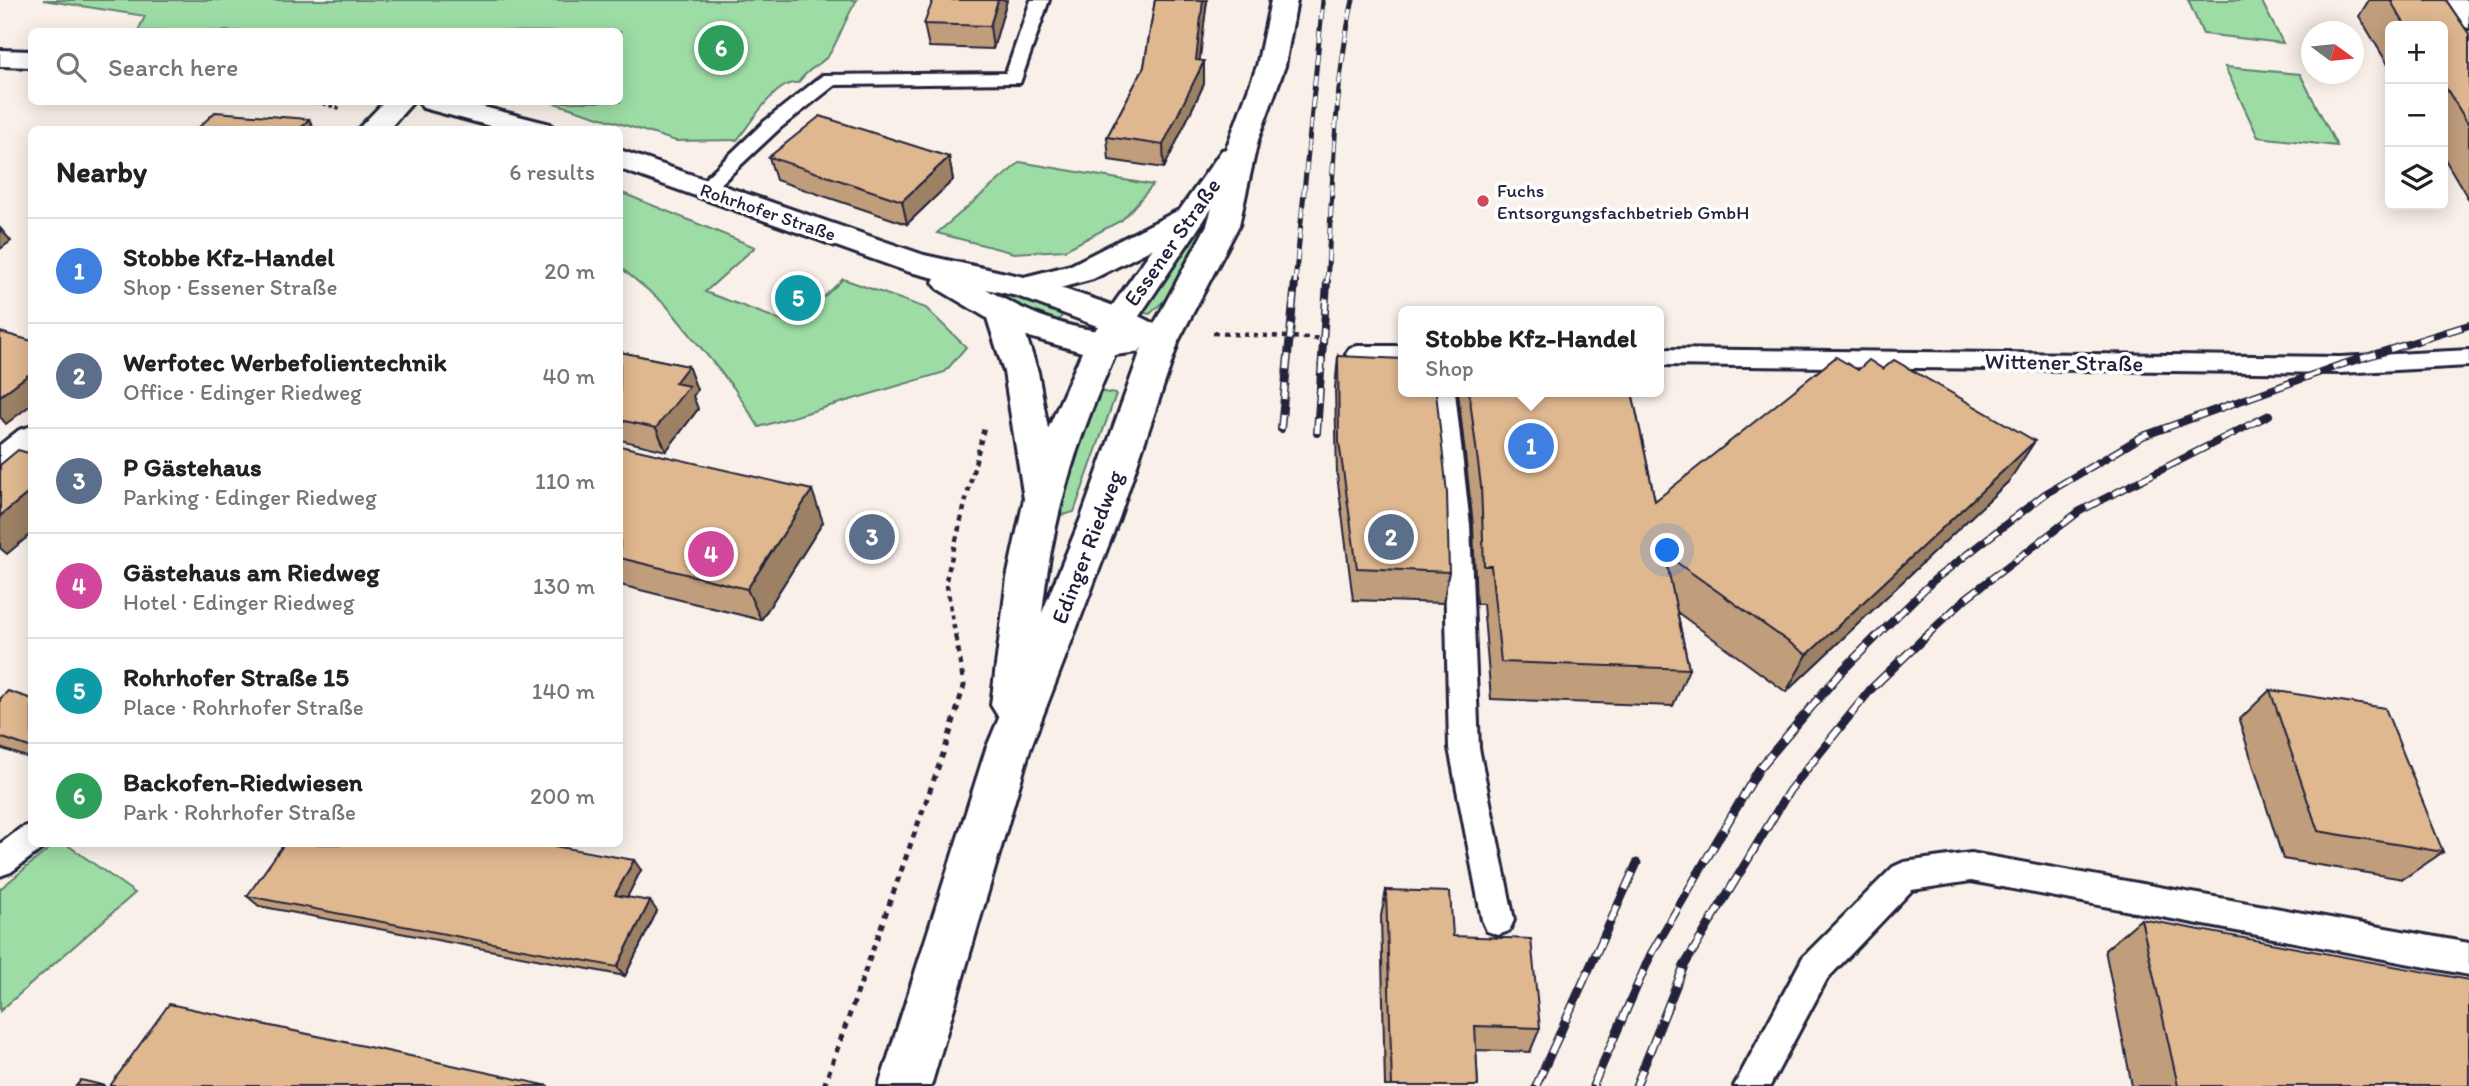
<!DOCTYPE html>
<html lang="en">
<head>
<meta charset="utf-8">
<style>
	body { margin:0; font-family:Itim,sans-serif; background:#f2f2f2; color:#222 }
	.controls { position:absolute; right:21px; top:21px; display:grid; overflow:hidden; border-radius:10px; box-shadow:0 4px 18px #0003 }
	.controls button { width:63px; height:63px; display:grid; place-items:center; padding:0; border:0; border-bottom:2px solid #e0e0e0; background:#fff; color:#222; font:35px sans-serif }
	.compass { position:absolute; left:2301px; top:21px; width:63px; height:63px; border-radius:50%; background:#fff; box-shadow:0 4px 18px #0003; rotate:105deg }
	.you { position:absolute; left:1668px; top:551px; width:24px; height:24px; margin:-18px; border:5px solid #fff; border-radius:50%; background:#1a73e8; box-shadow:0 0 0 10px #1a73e833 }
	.badge { display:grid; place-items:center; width:46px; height:46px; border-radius:50%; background:#7c3aed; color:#fff; font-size:23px; font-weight:700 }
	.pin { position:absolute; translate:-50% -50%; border:4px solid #fff; box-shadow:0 2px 7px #0006 }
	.popup { position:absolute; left:1398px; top:306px; width:266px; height:91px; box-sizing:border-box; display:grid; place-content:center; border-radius:10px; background:#fff; filter:drop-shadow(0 2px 5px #0005); font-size:23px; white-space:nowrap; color:#767676 }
	.popup b { font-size:26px; color:#222 }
	.popup::after { content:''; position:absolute; left:50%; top:100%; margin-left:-14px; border:14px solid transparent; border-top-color:#fff }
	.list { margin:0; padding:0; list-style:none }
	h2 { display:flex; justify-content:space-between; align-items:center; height:91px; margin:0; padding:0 28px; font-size:30px }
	h2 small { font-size:23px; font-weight:400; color:#767676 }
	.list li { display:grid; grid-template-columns:46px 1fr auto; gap:21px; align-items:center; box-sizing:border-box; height:105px; padding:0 28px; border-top:2px solid #e0e0e0 }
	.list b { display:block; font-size:26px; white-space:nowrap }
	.list p { margin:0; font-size:23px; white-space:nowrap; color:#767676 }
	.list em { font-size:23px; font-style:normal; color:#767676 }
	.icon { flex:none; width:38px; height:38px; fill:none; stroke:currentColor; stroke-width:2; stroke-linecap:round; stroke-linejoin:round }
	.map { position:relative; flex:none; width:2469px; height:1086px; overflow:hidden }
	.search { position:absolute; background:#fff; box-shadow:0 4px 18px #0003; left:28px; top:28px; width:595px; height:77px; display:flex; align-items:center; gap:18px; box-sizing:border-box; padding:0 24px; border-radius:10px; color:#767676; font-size:26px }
	.panel { position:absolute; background:#fff; box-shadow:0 4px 18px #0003; left:28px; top:126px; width:595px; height:721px; border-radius:10px }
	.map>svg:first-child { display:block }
	.green { fill:#9ddca5; stroke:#607f70; stroke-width:2 }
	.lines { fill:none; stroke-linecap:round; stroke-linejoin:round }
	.service-casing { stroke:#22223b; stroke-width:6 }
	.minor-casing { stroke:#22223b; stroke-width:6 }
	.tertiary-casing { stroke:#22223b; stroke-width:6 }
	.secondary-casing { stroke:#22223b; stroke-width:6 }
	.path-far2 { stroke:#22223b; stroke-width:3.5; stroke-dasharray:3.5 3.5; stroke-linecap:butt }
	.path-far1 { stroke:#22223b; stroke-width:4.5; stroke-dasharray:5 5; stroke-linecap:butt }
	.path { stroke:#22223b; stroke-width:5; stroke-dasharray:6 6; stroke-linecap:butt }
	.service { fill:#fff; fill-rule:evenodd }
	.minor { fill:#fff; fill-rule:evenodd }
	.tertiary { fill:#fff; fill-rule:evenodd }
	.secondary { fill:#fff; fill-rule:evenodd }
	.rail-far2-casing { stroke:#22223b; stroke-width:5 }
	.rail-far1-casing { stroke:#22223b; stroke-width:8 }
	.rail-casing { stroke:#22223b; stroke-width:9 }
	.rail-far2 { stroke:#fff; stroke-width:3.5; stroke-dasharray:11; stroke-linecap:butt }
	.rail-far1 { stroke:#fff; stroke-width:5; stroke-dasharray:15; stroke-linecap:butt }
	.rail { stroke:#fff; stroke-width:6; stroke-dasharray:18; stroke-linecap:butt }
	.wall { fill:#c09e7c; stroke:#22223b; stroke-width:2 }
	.shaded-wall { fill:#9c8165; stroke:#22223b; stroke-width:2 }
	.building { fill:#dfb890; stroke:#22223b; stroke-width:2 }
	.poi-dot { fill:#d1495b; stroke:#fff; stroke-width:2.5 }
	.labels { text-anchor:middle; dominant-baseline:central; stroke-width:7; stroke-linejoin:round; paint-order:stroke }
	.far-poi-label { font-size:19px; fill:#22223b; stroke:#fff; text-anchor:start }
	.far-street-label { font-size:19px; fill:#22223b; stroke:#fff }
	.street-label { font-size:23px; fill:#22223b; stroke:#fff }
</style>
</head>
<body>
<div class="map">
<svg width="2469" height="1086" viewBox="0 0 2469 1086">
	<rect width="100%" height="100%" fill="#f9f1e9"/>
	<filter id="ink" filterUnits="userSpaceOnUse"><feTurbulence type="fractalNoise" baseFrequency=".0143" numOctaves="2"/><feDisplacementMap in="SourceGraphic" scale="14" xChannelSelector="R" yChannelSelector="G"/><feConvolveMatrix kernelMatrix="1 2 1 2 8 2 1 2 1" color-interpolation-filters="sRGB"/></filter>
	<g filter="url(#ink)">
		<path class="green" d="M 43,0 L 857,0 C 846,16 837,45 828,56 C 819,66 808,68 798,83 C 776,80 751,123 737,140 L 676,141 L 551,102 L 620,102 L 620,32 L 138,31 L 145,16 Z
			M 2188,0 L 2261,0 L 2283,43 L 2203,34 Z
			M 2225,67 L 2300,74 L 2337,146 L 2258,137 Z
			M 1020,162 L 1153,185 L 1122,220 L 1065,250 L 1014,253 L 937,233 Z
			M 620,192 L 755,247 L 705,292 L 794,325 L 843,279 L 926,308 L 966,347 L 945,372 L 759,427 L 734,388 L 666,305 L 620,267 Z
			M 1203,216 L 1210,218 L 1170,295 L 1150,314 L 1145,313 L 1140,305 Z
			M 997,288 L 1064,312 L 1058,322 L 990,293 Z
			M 1097,391 L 1116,394 L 1074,512 L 1063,515 L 1057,513 L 1074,449 Z
			M 55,844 L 66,844 L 135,893 L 0,1011 L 0,889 Z"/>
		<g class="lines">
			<g class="service-casing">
				<path id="service" d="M 1031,0 L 1049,0 L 1020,83 L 835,85 L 779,129 L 711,193 L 697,193 L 694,189 L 765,121 L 823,75 L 1006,73 Z
					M 1358,346 L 1403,346 L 1403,362 L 1350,360 L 1346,354 L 1350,348 Z
					M 1659,349 L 2340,357 L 2469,350 L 2469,366 L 2340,373 L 1659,365 Z
					M 1431,392 L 1455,392 L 1470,525 L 1479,748 L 1514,920 L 1509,931 L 1498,935 L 1487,931 L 1482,920 L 1449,748 L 1444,525 Z
					M 32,824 L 32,844 L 45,844 L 43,848 L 11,872 L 0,876 L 0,844 L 21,828 Z
					M 1971,853 L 2469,943 L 2469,975 L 1971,881 L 1912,890 L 1827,979 L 1770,1086 L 1734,1086 L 1803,957 L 1893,867 L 1904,862 Z"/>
			</g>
			<g class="minor-casing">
				<path id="minor" d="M 2442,0 L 2468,0 L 2469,28 L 2460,26 Z
					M 384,102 L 413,102 L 388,130 L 357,130 Z
					M 32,426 L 32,459 L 13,473 L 0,477 L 0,445 L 19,430 Z"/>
			</g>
			<g class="tertiary-casing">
				<path id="tertiary" d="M 1271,0 L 1297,0 L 1285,66 L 1258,140 L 1239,225 L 1173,351 L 1161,354 L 1149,351 L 1144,343 L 1207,225 L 1212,208 L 1115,352 L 1103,355 L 1091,352 L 1086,344 L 1091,336 L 1222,150 L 1226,149 L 1257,66 Z"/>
			</g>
			<g class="secondary-casing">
				<path id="secondary" d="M 0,50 L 32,51 L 32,67 L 0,66 Z
					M 419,102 L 464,102 L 550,124 L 554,130 L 505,130 L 423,108 Z
					M 620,150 L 924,255 L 1024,277 L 1071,265 L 1177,211 L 1188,209 L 1199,211 L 1203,218 L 1199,225 L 1093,279 L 1060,288 C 1088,297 1163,319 1178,343 L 1119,518 L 1030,749 L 931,1086 L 879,1086 L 986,749 L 999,718 L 991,705 L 1007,578 L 1024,499 L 1004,372 L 987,318 L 938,289 L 933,282 L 935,278 L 906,271 L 620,169 ZM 986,289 L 1017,296 L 1113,332 C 1066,330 1026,312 986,289 ZM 1026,336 L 1082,352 L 1048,429 L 1038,372 ZM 1142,347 L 1081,518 L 1042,613 C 1052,519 1076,440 1115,355 L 1139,352 Z"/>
			</g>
			<path class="path-far2" d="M 316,102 L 342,109
				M 577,124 L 593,130"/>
			<path class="path-far1" d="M 1213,333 L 1327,339
				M 956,639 L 946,580 L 984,428"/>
			<path class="path" d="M 824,1086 L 948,740 L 964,685 L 956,637"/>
			<use href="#service" class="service"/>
			<use href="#minor" class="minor"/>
			<use href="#tertiary" class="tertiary"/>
			<use href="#secondary" class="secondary"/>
			<g class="rail-far2-casing">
				<path id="rail-far2" d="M 1295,283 L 1323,0
					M 1327,283 C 1333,193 1333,87 1353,0"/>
			</g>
			<g class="rail-far1-casing">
				<path id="rail-far1" d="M 1281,429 L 1295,282
					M 1317,433 L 1327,282
					M 1874,639 L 1934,580 L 2045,494 L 2143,436 L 2340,365 L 2469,325
					M 1923,639 L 1966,598 L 2080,511 L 2269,415"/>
			</g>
			<g class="rail-casing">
				<path id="rail" d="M 1536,1086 L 1637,863
					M 1593,1086 L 1651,954 L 1759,769 L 1840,673 L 1876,637
					M 1636,1086 L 1684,966 L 1789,791 L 1871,689 L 1925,637"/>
			</g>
			<use href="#rail-far2" class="rail-far2"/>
			<use href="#rail-far1" class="rail-far1"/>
			<use href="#rail" class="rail"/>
		</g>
		<path class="wall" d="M 1007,0 L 993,49 L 929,47 L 924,24 Z
			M 1155,0 L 1207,0 L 1199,61 L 1204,84 L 1164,168 L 1109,160 L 1107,137 L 1144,67 Z
			M 2369,0 L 2446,0 L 2469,34 L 2469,200 L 2443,156 L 2443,26 L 2390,26 L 2390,68 L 2359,16 Z
			M 769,157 L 949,157 L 953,180 L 907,224 L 776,180 Z
			M 620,352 L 688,366 L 697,390 L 693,396 L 698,409 L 666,451 L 620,440 Z
			M 1338,356 L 1449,572 L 1443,603 L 1353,600 L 1337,475 L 1335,388 Z
			M 1458,392 L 1632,392 L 1655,501 L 2009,481 L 1786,692 L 1677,612 L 1689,669 L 1673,706 L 1491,699 L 1483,604 L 1476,604 L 1473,525 Z
			M 620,446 L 823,522 L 761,620 L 620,585 Z
			M 2270,690 L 2443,852 L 2403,879 L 2283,859 L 2239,720 Z
			M 0,699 L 32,699 L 32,759 L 0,748 Z
			M 641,870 L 627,897 L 657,911 L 625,976 L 259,906 L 247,896 Z
			M 1386,890 L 1540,1028 L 1530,1052 L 1476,1050 L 1478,1086 L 1385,1086 L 1381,916 Z
			M 2141,919 L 2469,1086 L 2132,1086 L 2105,950 Z"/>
		<path class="shaded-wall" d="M 998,0 L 1007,0 L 993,49 L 990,26 Z
			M 1203,0 L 1207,0 L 1198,74 L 1204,61 L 1204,84 L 1164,168 L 1163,145 Z
			M 309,119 L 315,130 L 299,130 Z
			M 949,157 L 953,180 L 907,224 L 902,201 Z
			M 0,228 L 11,241 L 0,249 Z
			M 688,366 L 697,390 L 693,396 L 698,409 L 666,451 L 656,428 L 675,383 Z
			M 32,372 L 32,404 L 6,424 L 0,417 L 0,396 Z
			M 2035,441 L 2009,481 L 1786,692 L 1807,655 Z
			M 32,490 L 32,533 L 7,554 L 0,548 L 0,516 Z
			M 812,490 L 823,522 L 761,620 L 747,589 Z
			M 634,860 L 641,870 L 623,905 L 615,895 Z
			M 650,901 L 657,911 L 625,976 L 617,967 Z"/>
		<path class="building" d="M 933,0 L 998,0 L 990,26 L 924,24 Z
			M 1155,0 L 1203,0 L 1196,60 L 1204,61 L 1163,145 L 1107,137 L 1144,67 Z
			M 2390,0 L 2446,0 L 2469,34 L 2469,125 L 2443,83 L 2443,26 L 2406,26 Z
			M 215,112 L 309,119 L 299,130 L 196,130 Z
			M 820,116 L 949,157 L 902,201 L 769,157 Z
			M 0,332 L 32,341 L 32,372 L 0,396 Z
			M 620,352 L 688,366 L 675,383 L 689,386 L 656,428 L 620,420 Z
			M 1338,356 L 1403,359 L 1403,392 L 1436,392 L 1447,493 L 1449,572 L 1357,568 L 1339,442 Z
			M 1836,357 L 1858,370 L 1869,360 L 1883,369 L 1894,360 L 2035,441 L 1807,655 L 1665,554 L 1689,669 L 1501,662 L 1491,566 L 1484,566 L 1481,486 L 1469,392 L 1632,392 L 1655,501 Z
			M 620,446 L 812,490 L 747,589 L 620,558 Z
			M 18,450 L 32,454 L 32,490 L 0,516 L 0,465 Z
			M 2270,690 L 2385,708 L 2443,852 L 2318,831 Z
			M 8,691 L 32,699 L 32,748 L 0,737 L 0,699 Z
			M 284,844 L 543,844 L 634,860 L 615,895 L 650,901 L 617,967 L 247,896 Z
			M 1386,890 L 1450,892 L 1453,936 L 1531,939 L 1540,1028 L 1475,1026 L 1478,1086 L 1392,1086 Z
			M 2141,919 L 2469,980 L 2469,1086 L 2178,1086 Z
			M 169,1004 L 549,1086 L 110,1086 Z
			M 81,1080 L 106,1086 L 76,1086 Z"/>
	</g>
	<circle class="poi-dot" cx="1483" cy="201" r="7"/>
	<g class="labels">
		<g class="far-poi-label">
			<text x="1497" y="190">Fuchs<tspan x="1497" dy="22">Entsorgungsfachbetrieb GmbH</tspan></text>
		</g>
		<g class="far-street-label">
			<text transform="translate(768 212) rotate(19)">Rohrhofer Straße</text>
		</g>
		<g class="street-label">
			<text transform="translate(1172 242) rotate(-55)">Essener Straße</text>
			<text transform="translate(2064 362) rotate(1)">Wittener Straße</text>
			<text transform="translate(1087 547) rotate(-69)">Edinger Riedweg</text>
		</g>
	</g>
</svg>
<div class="controls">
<button>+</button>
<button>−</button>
<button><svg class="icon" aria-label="layers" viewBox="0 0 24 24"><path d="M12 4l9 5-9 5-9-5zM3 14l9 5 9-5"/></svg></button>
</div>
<svg class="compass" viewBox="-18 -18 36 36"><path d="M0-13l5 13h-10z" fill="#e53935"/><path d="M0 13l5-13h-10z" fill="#767676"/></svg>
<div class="you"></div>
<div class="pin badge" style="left:1531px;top:446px;background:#3f7fe0">1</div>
<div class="popup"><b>Stobbe Kfz-Handel</b>Shop</div>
<div class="pin badge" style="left:1391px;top:537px;background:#5c6f8a">2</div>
<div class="pin badge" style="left:872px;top:537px;background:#5c6f8a">3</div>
<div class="pin badge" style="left:711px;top:554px;background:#d1479c">4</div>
<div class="pin badge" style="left:798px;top:298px;background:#0f9aa8">5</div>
<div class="pin badge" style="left:721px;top:48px;background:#2e9e5b">6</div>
<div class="search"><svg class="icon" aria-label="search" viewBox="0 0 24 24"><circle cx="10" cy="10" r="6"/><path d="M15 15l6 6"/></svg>Search here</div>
<section class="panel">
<h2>Nearby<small>6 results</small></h2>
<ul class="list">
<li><span class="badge" style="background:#3f7fe0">1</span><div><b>Stobbe Kfz-Handel</b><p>Shop · Essener Straße</p></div><em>20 m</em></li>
<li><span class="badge" style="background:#5c6f8a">2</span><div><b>Werfotec Werbefolientechnik</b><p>Office · Edinger Riedweg</p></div><em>40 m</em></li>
<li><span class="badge" style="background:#5c6f8a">3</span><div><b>P Gästehaus</b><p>Parking · Edinger Riedweg</p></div><em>110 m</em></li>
<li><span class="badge" style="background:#d1479c">4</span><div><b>Gästehaus am Riedweg</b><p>Hotel · Edinger Riedweg</p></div><em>130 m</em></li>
<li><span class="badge" style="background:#0f9aa8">5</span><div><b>Rohrhofer Straße 15</b><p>Place · Rohrhofer Straße</p></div><em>140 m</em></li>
<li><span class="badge" style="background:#2e9e5b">6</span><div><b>Backofen-Riedwiesen</b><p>Park · Rohrhofer Straße</p></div><em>200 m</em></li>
</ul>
</section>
</div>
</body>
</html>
